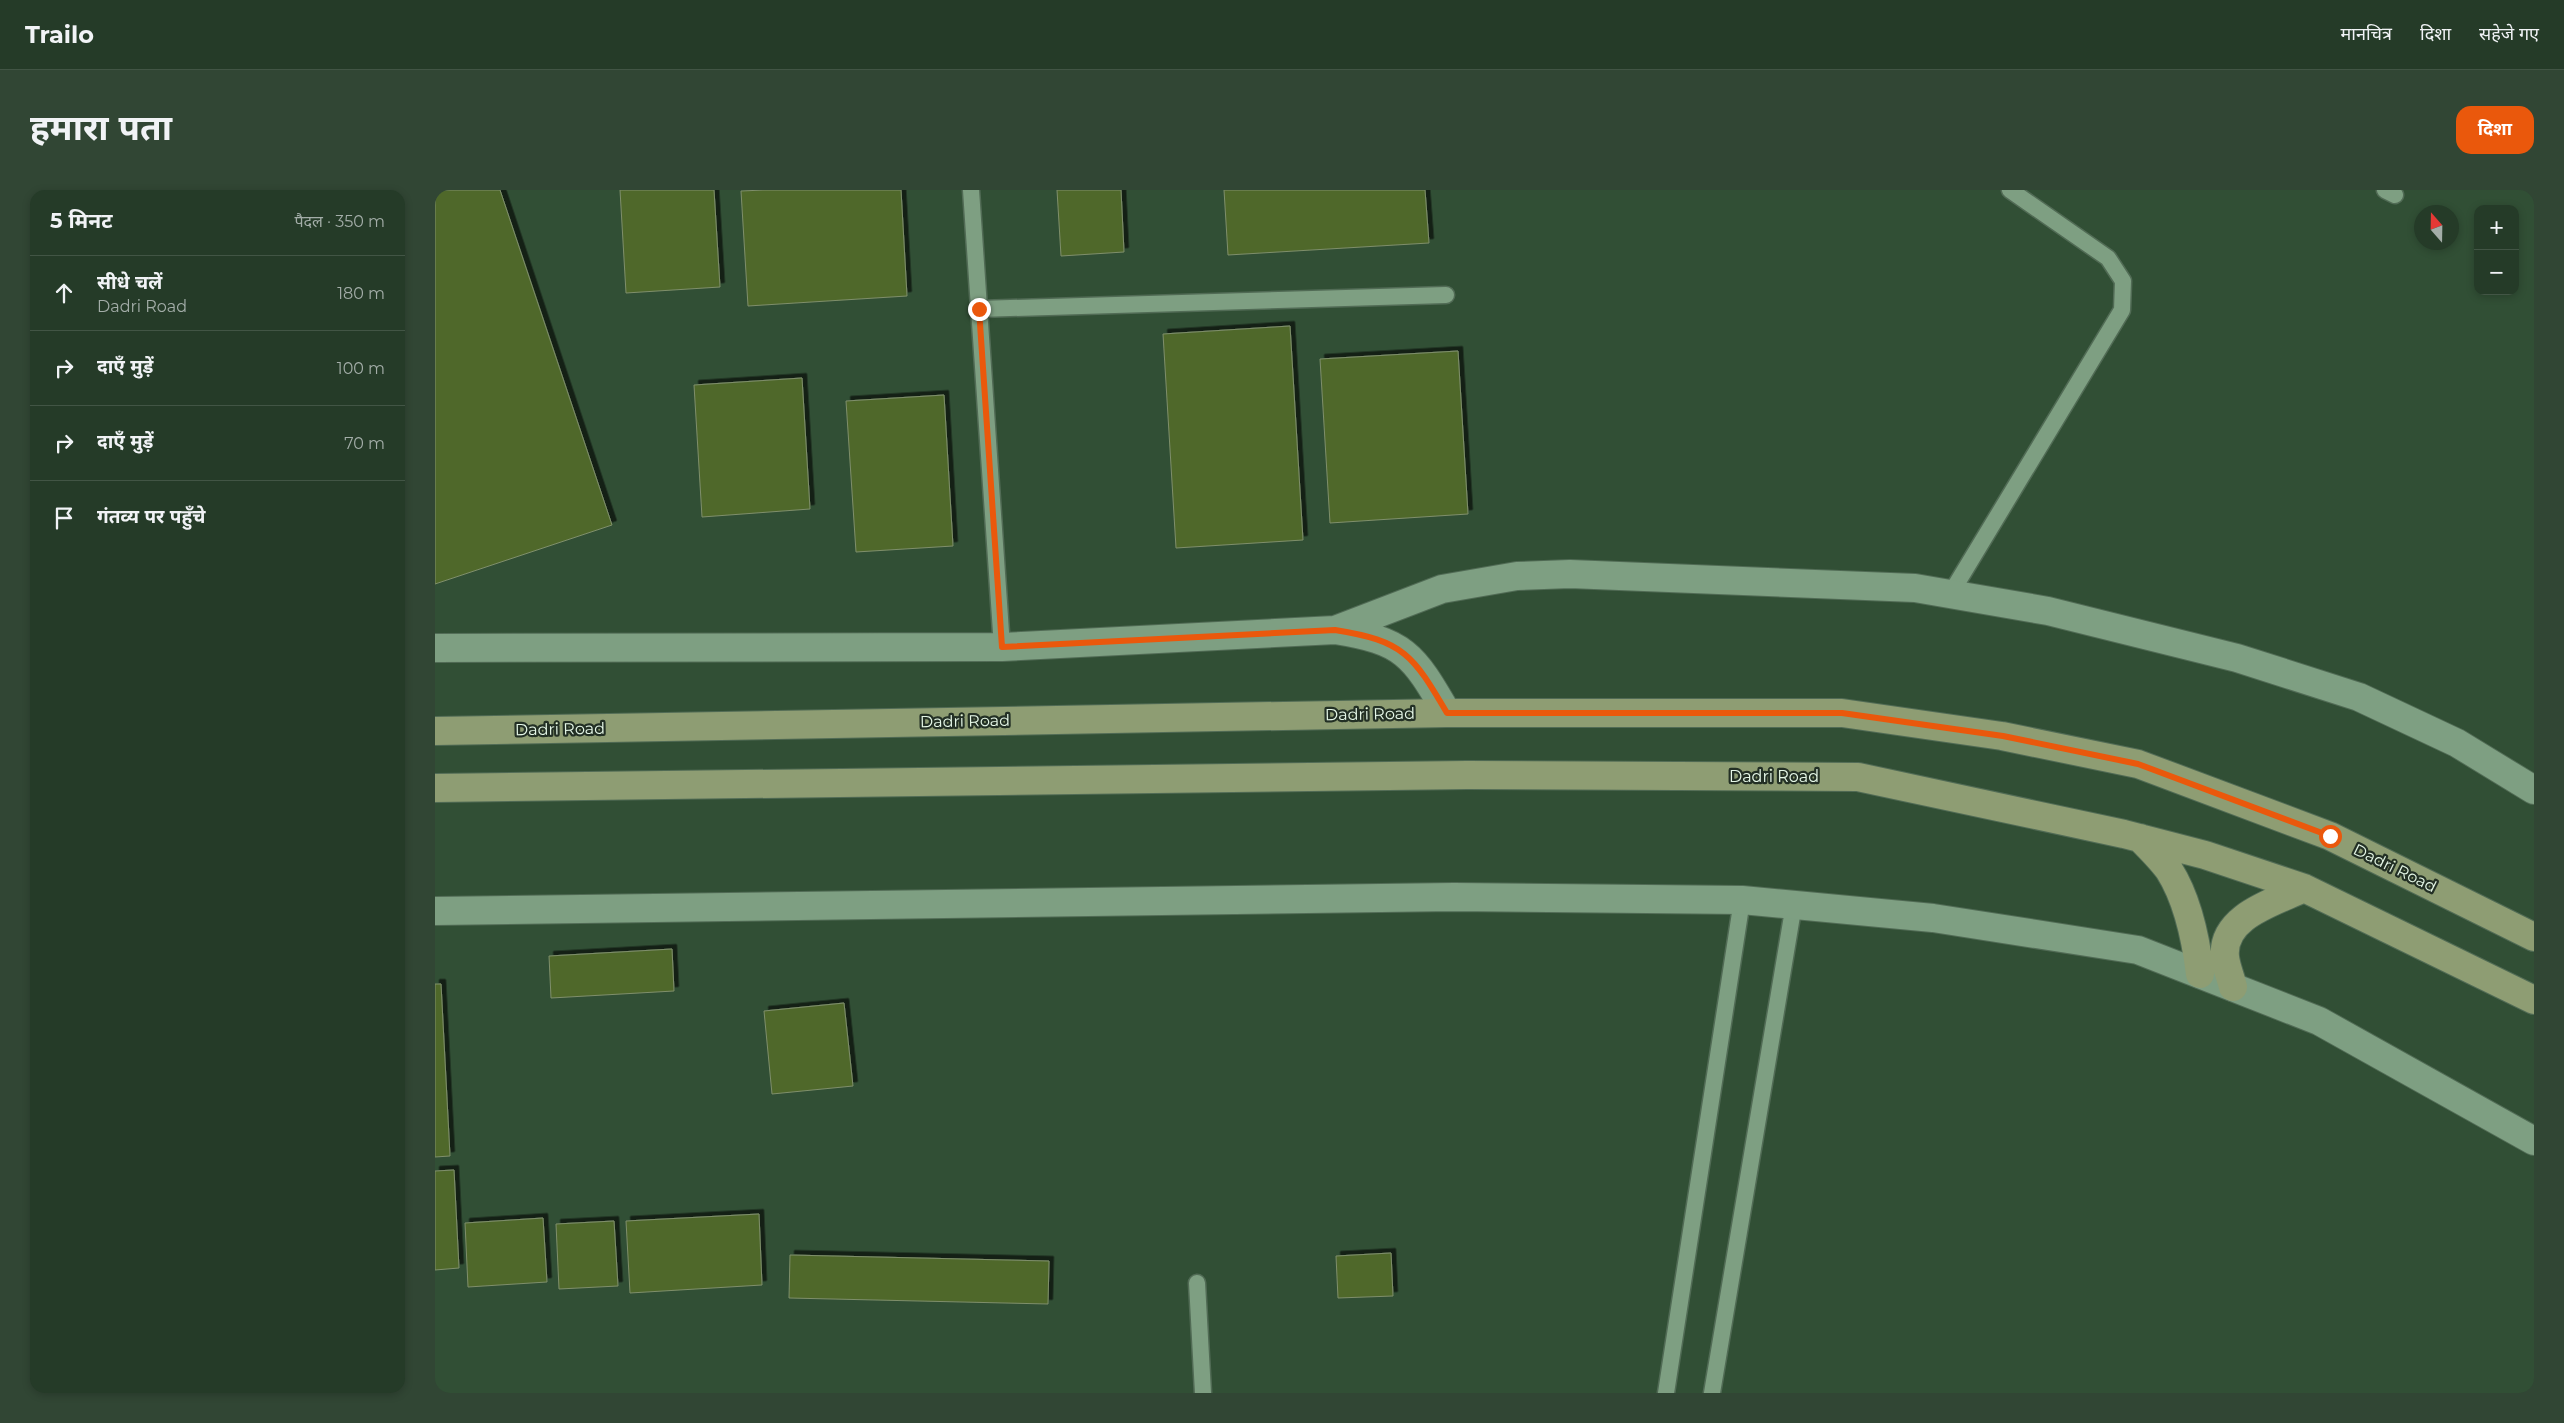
<!DOCTYPE html>
<html lang="hi">
<head>
<meta charset="utf-8">
<style>
	body { margin:0; font-family:Montserrat,"Noto Sans Devanagari",sans-serif; background:#314634; color:#f1f3f6 }
	.controls { position:absolute; right:15px; top:15px; display:grid; overflow:hidden; border-radius:10px; box-shadow:0 2px 8px #0003 }
	.controls button { width:45px; height:45px; display:grid; place-items:center; padding:0; border:0; border-bottom:1px solid #425545; background:#253b28; color:#f1f3f6; font:25px sans-serif }
	.compass { position:absolute; left:1979px; top:15px; width:45px; height:45px; border-radius:50%; background:#253b28; box-shadow:0 2px 8px #0003; rotate:340deg }
	.stop { position:absolute; width:15px; height:15px; margin:-11px; border:4px solid #ea580c; border-radius:50%; background:#fff }
	.stop.end { background:#ea580c; border-color:#fff; box-shadow:0 1px 5px #0008 }
	.list { margin:0; padding:0; list-style:none }
	h2 { display:flex; justify-content:space-between; align-items:center; height:65px; margin:0; padding:0 20px; font-size:21px }
	h2 small { font-size:16px; font-weight:400; color:#a3ada8 }
	.list li { display:grid; grid-template-columns:32px 1fr auto; gap:15px; align-items:center; box-sizing:border-box; height:75px; padding:0 20px; border-top:1px solid #425545 }
	.list b { display:block; font-size:19px; white-space:nowrap }
	.list p { margin:0; font-size:16px; white-space:nowrap; color:#a3ada8 }
	.list em { font-size:16px; font-style:normal; color:#a3ada8 }
	.icon { flex:none; width:28px; height:28px; fill:none; stroke:currentColor; stroke-width:2; stroke-linecap:round; stroke-linejoin:round }
	.map { position:relative; flex:none; width:2099px; height:1203px; overflow:hidden; border-radius:15px }
	header { display:flex; align-items:center; gap:30px; box-sizing:border-box; height:70px; padding:0 25px; background:#253b28; border-bottom:1px solid #425545 }
	header strong { font-size:24px }
	nav { display:flex; gap:28px; margin-inline-start:auto; font-size:18px }
	.intro { display:flex; align-items:center; justify-content:space-between; box-sizing:border-box; height:120px; padding:0 30px }
	h1 { margin:0; font-size:35px }
	.button { padding:12px 22px; border-radius:15px; background:#ea580c; color:#fff; font-size:18px; font-weight:700 }
	main { display:flex; gap:30px; padding:0 30px }
	aside { flex:1; background:#253b28; border-radius:15px; box-shadow:0 2px 8px #0003 }
	.map>svg:first-child { display:block }
	.building { fill:#50682c; stroke:#7f8f6b; filter:url(#shadow) }
	.lines { fill:none; stroke-linecap:round; stroke-linejoin:round }
	.service-casing { stroke:#516b55; stroke-width:19 }
	.minor-casing { stroke:#516b55; stroke-width:30 }
	.tertiary-casing { stroke:#516b55; stroke-width:30 }
	.secondary-casing { stroke:#516b55; stroke-width:30 }
	.service { stroke:#7e9f82; stroke-width:16 }
	.minor { stroke:#7e9f82; stroke-width:28 }
	.tertiary { stroke:#7e9f82; stroke-width:28 }
	.secondary { stroke:#8e9d73; stroke-width:28 }
	.route { stroke:#ea580c; stroke-width:6 }
	.labels { text-anchor:middle; dominant-baseline:central; stroke-width:4.5; stroke-linejoin:round; paint-order:stroke }
	.street-label { font-size:16px; fill:#e6f8e8; stroke:#233025 }
</style>
</head>
<body>
<header>
<strong>Trailo</strong>
<nav><a>मानचित्र</a><a>दिशा</a><a>सहेजे गए</a></nav>
</header>
<div class="intro"><h1>हमारा पता</h1><a class="button">दिशा</a></div>
<main>
<aside>
<h2>5 मिनट<small>पैदल · 350 m</small></h2>
<ul class="list">
<li><svg class="icon" aria-label="ahead" viewBox="0 0 24 24"><path d="M12 20V5M6 11l6-6 6 6"/></svg><div><b>सीधे चलें</b><p>Dadri Road</p></div><em>180 m</em></li>
<li><svg class="icon" aria-label="right" viewBox="0 0 24 24"><path d="M7 20v-9h11M14 6l5 5-5 5"/></svg><div><b>दाएँ मुड़ें</b></div><em>100 m</em></li>
<li><svg class="icon" aria-label="right" viewBox="0 0 24 24"><path d="M7 20v-9h11M14 6l5 5-5 5"/></svg><div><b>दाएँ मुड़ें</b></div><em>70 m</em></li>
<li><svg class="icon" aria-label="arrive" viewBox="0 0 24 24"><path d="M6 21V4h12l-3 4 3 4H6"/></svg><div><b>गंतव्य पर पहुँचे</b></div></li>
</ul>
</aside>
<div class="map">
<svg width="2099" height="1203" viewBox="0 0 2099 1203">
	<defs>
		<filter id="shadow"><feDropShadow dx="4.5" dy="-4.5" stdDeviation="0" flood-color="#0009"/></filter>
	</defs>
	<rect width="100%" height="100%" fill="#314f35"/>
	<path class="building" d="M 0,0 L 65,0 L 177,335 L 0,394 Z
		M 185,0 L 279,0 L 285,97 L 191,103 Z
		M 329,0 L 466,0 L 472,106 L 313,116 L 306,1 Z
		M 622,0 L 686,0 L 689,62 L 626,66 Z
		M 789,0 L 990,0 L 994,53 L 793,65 Z
		M 855,136 L 868,350 L 741,358 L 728,144 Z
		M 1023,161 L 1033,324 L 895,333 L 885,169 Z
		M 367,188 L 375,319 L 267,327 L 259,195 Z
		M 509,205 L 518,356 L 421,362 L 411,211 Z
		M 237,759 L 239,801 L 116,808 L 114,766 Z
		M 0,794 L 6,794 L 15,966 L 0,967 Z
		M 409,813 L 418,896 L 337,904 L 329,821 Z
		M 19,980 L 24,1078 L 0,1080 L 0,981 Z
		M 324,1024 L 327,1095 L 195,1103 L 191,1031 Z
		M 108,1028 L 112,1092 L 33,1097 L 30,1033 Z
		M 179,1031 L 183,1096 L 124,1099 L 121,1034 Z
		M 956,1063 L 958,1106 L 903,1108 L 901,1066 Z
		M 355,1065 L 614,1071 L 613,1114 L 354,1108 Z"/>
	<g class="lines">
		<g class="service-casing">
			<path id="service" d="M 536,0 L 567,457
				M 1950,0 L 1960,5
				M 544,119 L 1011,105
				M 1516,403 L 1687,120 L 1688,91 L 1673,68 L 1575,0
				M 762,1093 L 768,1203
				M 1231,1203 L 1307,710
				M 1277,1203 L 1359,714"/>
		</g>
		<g class="minor-casing">
			<path id="minor" d="M 900,440 L 1007,399 L 1082,386 L 1135,384 L 1480,398 L 1613,421 L 1802,468 L 1924,507 L 2022,553 L 2099,600
				M 0,458 L 567,457 L 900,440 C 969,451 978,464 1012,523"/>
		</g>
		<g class="tertiary-casing">
			<path id="tertiary" d="M 0,721 L 1019,707 L 1307,710 L 1498,728 L 1703,760 L 1884,831 L 2099,951"/>
		</g>
		<g class="secondary-casing">
			<path id="secondary" d="M 0,541 L 1012,523 L 1407,523 L 1567,546 L 1703,574 L 1895,646 L 2099,747
				M 0,598 L 1032,585 L 1423,587 L 1689,644 L 1770,665 L 1869,698 L 2099,810
				M 1705,648 C 1715,658 1726,669 1734,680 C 1753,710 1761,750 1765,784
				M 1798,797 C 1796,788 1791,777 1790,767 C 1786,726 1840,712 1869,698"/>
		</g>
		<use href="#service" class="service"/>
		<use href="#minor" class="minor"/>
		<use href="#tertiary" class="tertiary"/>
		<use href="#secondary" class="secondary"/>
	</g>
	<g class="lines">
		<path class="route" d="M 544,119 L 567,457 L 900,440 C 969,451 978,465 1012,523 L 1407,523 L 1568,546 L 1703,574 L 1895,646"/>
	</g>
	<g class="labels">
		<g class="street-label">
			<text transform="translate(935 524) rotate(-1)">Dadri Road</text>
			<text transform="translate(530 531) rotate(-1)">Dadri Road</text>
			<text transform="translate(125 539) rotate(-1)">Dadri Road</text>
			<text x="1339" y="586">Dadri Road</text>
			<text transform="translate(1960 678) rotate(26)">Dadri Road</text>
		</g>
	</g>
</svg>
<div class="controls">
<button>+</button>
<button>−</button>
</div>
<svg class="compass" viewBox="-18 -18 36 36"><path d="M0-13l5 13h-10z" fill="#e53935"/><path d="M0 13l5-13h-10z" fill="#a3ada8"/></svg>
<div class="stop" style="left:1895px;top:646px"></div>
<div class="stop end" style="left:544px;top:119px"></div>
</div>
</main>
</body>
</html>
